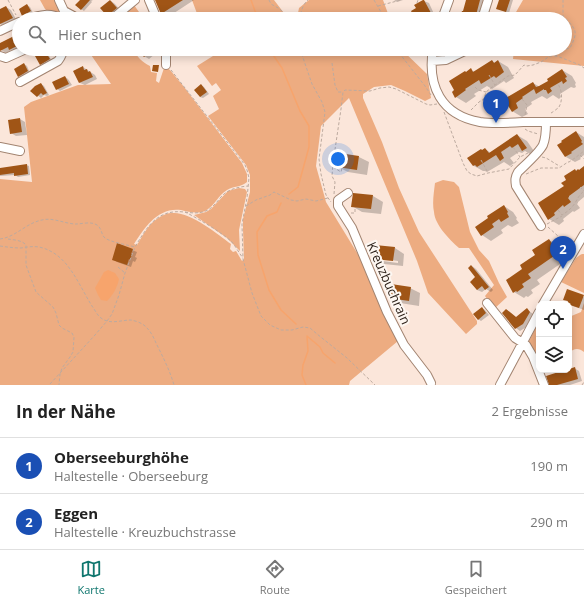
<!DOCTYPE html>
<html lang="de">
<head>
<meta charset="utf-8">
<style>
	body { margin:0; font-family:"Open Sans",sans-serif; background:#f2f2f2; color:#222 }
	.controls { position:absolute; right:12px; bottom:12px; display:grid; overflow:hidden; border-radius:8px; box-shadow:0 2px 10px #0003 }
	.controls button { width:36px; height:36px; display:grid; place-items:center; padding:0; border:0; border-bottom:1px solid #e0e0e0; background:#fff; color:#222; font:20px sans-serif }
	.you { position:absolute; left:338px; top:159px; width:14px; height:14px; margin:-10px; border:3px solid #fff; border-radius:50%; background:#1a73e8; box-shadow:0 0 0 6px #1a73e833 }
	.badge { display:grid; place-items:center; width:26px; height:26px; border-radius:50%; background:#0f766e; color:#fff; font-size:13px; font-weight:700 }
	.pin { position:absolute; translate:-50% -33px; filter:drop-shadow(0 1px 2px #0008) }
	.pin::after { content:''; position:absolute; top:21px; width:14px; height:12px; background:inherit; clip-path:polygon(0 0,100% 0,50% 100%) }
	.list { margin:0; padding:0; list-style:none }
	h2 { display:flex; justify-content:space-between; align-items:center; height:52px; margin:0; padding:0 16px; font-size:17px }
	h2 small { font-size:13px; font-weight:400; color:#767676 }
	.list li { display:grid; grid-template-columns:26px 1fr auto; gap:12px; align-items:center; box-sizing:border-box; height:56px; padding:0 16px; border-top:1px solid #e0e0e0 }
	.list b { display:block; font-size:15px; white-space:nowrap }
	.list p { margin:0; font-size:13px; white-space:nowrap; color:#767676 }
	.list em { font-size:13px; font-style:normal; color:#767676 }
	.icon { flex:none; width:22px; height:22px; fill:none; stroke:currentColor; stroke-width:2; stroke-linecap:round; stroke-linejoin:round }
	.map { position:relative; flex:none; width:584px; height:385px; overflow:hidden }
	.search { position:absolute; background:#fff; box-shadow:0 2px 10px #0003; left:12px; right:12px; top:12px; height:44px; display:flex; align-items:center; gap:10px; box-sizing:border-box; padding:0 14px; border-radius:22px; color:#767676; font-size:15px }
	.sheet { height:164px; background:#fff }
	nav { display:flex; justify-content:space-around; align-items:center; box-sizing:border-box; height:56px; border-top:1px solid #e0e0e0; background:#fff; font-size:11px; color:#767676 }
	nav a { display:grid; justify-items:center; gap:2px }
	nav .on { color:#0f766e }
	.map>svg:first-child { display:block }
	.green { fill:#edac81 }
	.water { fill:#f7a46c }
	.shadow { fill:#0003; fill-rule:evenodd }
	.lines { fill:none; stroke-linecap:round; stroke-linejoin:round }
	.stream { stroke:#f7a46c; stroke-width:1.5 }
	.building { fill:#a05516 }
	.minor-casing { stroke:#a28471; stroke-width:10 }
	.path { stroke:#bcaa9f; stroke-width:1; stroke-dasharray:3 2; stroke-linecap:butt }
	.minor { stroke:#fff; stroke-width:8 }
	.labels { text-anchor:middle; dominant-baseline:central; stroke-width:4; stroke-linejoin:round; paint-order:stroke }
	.street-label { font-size:13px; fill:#2b1f17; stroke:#fdf7f2 }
</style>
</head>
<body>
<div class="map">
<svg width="584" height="385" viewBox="0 0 584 385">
	<rect width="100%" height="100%" fill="#fbe6da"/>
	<path class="green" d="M 40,0 L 55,0 L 89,19 L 56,19 L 45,9 Z
		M 192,0 L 274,0 L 287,17 L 297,18 L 299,8 L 309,0 L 383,0 L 390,19 L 199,19 Z
		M 523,0 L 584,0 L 584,66 L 513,59 L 514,49 L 565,49 L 565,19 L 512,19 Z
		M 134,5 L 144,19 L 116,19 Z
		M 87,49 L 133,49 C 137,57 142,62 150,66 L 151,72 L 157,73 L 156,81 L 159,83 L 164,68 L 166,67 L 170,70 L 184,87 L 242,163 L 247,174 L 247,182 C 242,187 233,186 227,190 C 218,195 215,206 205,211 C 198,214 189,212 181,210 C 158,207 145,227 134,244 L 137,245 C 143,235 149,223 160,217 C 163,215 168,213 172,213 C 189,211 218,234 231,244 L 230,249 L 233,252 L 236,251 L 242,261 L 244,259 L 243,229 L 243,219 L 250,192 L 250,175 L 246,165 L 208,116 L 219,109 L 213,96 L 221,90 L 216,83 L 212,86 L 197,66 L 213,56 L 211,49 L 401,49 L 427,74 L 431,98 L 425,101 L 405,91 L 391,85 L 374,87 L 363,94 L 363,98 L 382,142 L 399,188 L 419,232 L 477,321 L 477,324 L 466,334 L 428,293 L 417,261 L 349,98 L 321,126 L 316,166 L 326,202 L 362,261 L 398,341 L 350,381 L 349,385 L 0,385 L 0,179 L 32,182 L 24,107 L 31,102 L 78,85 L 111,84 Z
		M 443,180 L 454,182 L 459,187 L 470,232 L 479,250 L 489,261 L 499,283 L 507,297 L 494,309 L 485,296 L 494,285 L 469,248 L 459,248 C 449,239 435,225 434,212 C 432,203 434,192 435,183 Z
		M 239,188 L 245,189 L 247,192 L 239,230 L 240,251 L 227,238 L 194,215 L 206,212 L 211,209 L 228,191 Z
		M 582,254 L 584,254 L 584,293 L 561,282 L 576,258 L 580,255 Z
		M 584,303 L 584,352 C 579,348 574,348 569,353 L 569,317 L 581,312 Z
		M 539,321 L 539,359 L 537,354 L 528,343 Z"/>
	<path class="water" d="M 108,270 L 115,273 L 119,279 C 117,288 113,295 107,301 L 101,300 L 98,295 L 95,288 L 104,272 Z"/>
	<path class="shadow" d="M 81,0 L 93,0 L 91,1 L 92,2 L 84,11 L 76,5 Z
		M 156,0 L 194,0 L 168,17 L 162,14 Z
		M 394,0 L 403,0 L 397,2 Z
		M 467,0 L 486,0 L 480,19 L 460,19 L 464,12 Z
		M 500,0 L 513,0 L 509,13 L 501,10 Z
		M 111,1 L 115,4 L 121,11 L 113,18 L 108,16 L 102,8 Z
		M 424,1 L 429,3 L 435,16 L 429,19 L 412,19 L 415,17 L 417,8 Z
		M 27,5 L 30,7 L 33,13 L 26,17 L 23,15 Z
		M 6,7 L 11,10 L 17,21 L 5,27 L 0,24 L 0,10 Z
		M 19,36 L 19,49 L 15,52 L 12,50 L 6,53 L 1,50 L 0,44 L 14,37 L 15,38 Z
		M 138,49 L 161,49 L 149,59 L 144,56 Z
		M 445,49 L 457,49 L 458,52 L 450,55 L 446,52 Z
		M 45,52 L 48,54 L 52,61 L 44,66 L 41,64 Z
		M 492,61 L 495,63 L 498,61 L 508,67 L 514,78 L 506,83 L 504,81 L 492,89 L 487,86 L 474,94 L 476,96 L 466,103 L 456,97 L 467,73 L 471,70 L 475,72 Z
		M 24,64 L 27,66 L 30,73 L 22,78 L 19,76 Z
		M 83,67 L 95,75 L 97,79 L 85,85 L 80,83 L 74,71 Z
		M 562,70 L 572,76 L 576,83 L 575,84 L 576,87 L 574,88 L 571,87 L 560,94 L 561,97 L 559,99 L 553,95 L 547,99 L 542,96 L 531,102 L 532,104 L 525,109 L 528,114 L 522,117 L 512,111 L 505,100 L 533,83 L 540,87 L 549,81 Z
		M 65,77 L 68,79 L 72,85 L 60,91 L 57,89 Z
		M 41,84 L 44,86 L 49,95 L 47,96 L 44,95 L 41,98 L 32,91 Z
		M 201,85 L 204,87 L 209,94 L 203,98 L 200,97 Z
		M 20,119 L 25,122 L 27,135 L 16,136 L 11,133 L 9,121 Z
		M 576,132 L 584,137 L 584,155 L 580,158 L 581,159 L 575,162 L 566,157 Z
		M 517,135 L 527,141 L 536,154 L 533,156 L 525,151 L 522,153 L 519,152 L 510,158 L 514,163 L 510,166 L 504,162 L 487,172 L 485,171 L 483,171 L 474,166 L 469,158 L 485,149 L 491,153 Z
		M 359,157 L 369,162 L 367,175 L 348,172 L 338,167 Z
		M 26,165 L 29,166 L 30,175 L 18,177 L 15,175 L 0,176 L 0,169 Z
		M 584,168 L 584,197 L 578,202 L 578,203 L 577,204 L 580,208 L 574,212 L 573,211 L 563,219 L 564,221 L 559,225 L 549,219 L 565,186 L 567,180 L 575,170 L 577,171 L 579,171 Z
		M 373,196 L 383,202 L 381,214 L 362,212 L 352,206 Z
		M 504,206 L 513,212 L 517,218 L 516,219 L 519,223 L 512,227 L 508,225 L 501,230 L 503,233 L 491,241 L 482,235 L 490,218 Z
		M 549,240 L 559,246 L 566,257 L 562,260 L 563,262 L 537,280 L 540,284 L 531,290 L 533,293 L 528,297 L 526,296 L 524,298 L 514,292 L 524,269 Z
		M 395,248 L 404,254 L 403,266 L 384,264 L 374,258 ZM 383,259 L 398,261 L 398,263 L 383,261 Z
		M 132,250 L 137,252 L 135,257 L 137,258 L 135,262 L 133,261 L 131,267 L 117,262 L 113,259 Z
		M 472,266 L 476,269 L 493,290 L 491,292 L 486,289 L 482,292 L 477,290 L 471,282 L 477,277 Z
		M 410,288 L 420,293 L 419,306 L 400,303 L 390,298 Z
		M 568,290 L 584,297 L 584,310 L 573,306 L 569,302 L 564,299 Z
		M 482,308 L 485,310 L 489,315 L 481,321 L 478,319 Z
		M 507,310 L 517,318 L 527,310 L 535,315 L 528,326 L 520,331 L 516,328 Z
		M 574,368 L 579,371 L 582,381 L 570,385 L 550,385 L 548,376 Z"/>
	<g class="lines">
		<path class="stream" d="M 251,0 L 258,19
			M 269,49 L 282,68 L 300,111 L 309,126 L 309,147 L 298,187 L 289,194
			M 281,203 L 277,212 L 267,216 L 257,232 L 258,255 L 269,290 L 281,310 L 296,324
			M 307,336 L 320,347 L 323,353 L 335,363
			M 306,385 L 302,375 L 303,365 L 308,351 L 307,336"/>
	</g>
	<path class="building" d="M 80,0 L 90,0 L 81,10 L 75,5 Z
		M 110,0 L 117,8 L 107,16 L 100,8 Z
		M 155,0 L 183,0 L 161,14 Z
		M 423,0 L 424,0 L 431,13 L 424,17 L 425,19 L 415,19 L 411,11 L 416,8 L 414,5 Z
		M 466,0 L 480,0 L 475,19 L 459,19 L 462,11 L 463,11 Z
		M 499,0 L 510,0 L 506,12 L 496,9 Z
		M 27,4 L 31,11 L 22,16 L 19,9 Z
		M 6,6 L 13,18 L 0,24 L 0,9 Z
		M 19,35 L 19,45 L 9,50 L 8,47 L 0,51 L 0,43 L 14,36 L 14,38 Z
		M 137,49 L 153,49 L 144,57 Z
		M 45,51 L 50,59 L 40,65 L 35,56 Z
		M 492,60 L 494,63 L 498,60 L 504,72 L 496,78 L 494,76 L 481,84 L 479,80 L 465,89 L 466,90 L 455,98 L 452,92 L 454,90 L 449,81 L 465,71 L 466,72 L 471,68 L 473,72 Z
		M 24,63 L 28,71 L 18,77 L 14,69 Z
		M 153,65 L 159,65 L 158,72 L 152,71 Z
		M 83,66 L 84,70 L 87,69 L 88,72 L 90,71 L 93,77 L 79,83 L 73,71 Z
		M 562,69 L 567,77 L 565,78 L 567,81 L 563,84 L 562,81 L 550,88 L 552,91 L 548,94 L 546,90 L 544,90 L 544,89 L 536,94 L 534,89 L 522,97 L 523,98 L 516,103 L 518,108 L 512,112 L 504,99 L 533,82 L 536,87 L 539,86 L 548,81 L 547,79 Z
		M 65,76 L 69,84 L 56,90 L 52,82 Z
		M 41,83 L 47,93 L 43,95 L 41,93 L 37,97 L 30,91 L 35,86 Z
		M 201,84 L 207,92 L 200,97 L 194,90 Z
		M 20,118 L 22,132 L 10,134 L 8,120 Z
		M 576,131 L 582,141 L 581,142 L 583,144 L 571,152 L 572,153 L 565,157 L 557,145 L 562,142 L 561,141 Z
		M 517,134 L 527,148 L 522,151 L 518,144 L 512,148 L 510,146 L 501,152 L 504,158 L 500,161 L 496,155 L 477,167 L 475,165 L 473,166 L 467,158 L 481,149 L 482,150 L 485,148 L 489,153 Z
		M 339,153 L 359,156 L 357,170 L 337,167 Z
		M 27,164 L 28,174 L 14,176 L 14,173 L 0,175 L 0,168 Z
		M 584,166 L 584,185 L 569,196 L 569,197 L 568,198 L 571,202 L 564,207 L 563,205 L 554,213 L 555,215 L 548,220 L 538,203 L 564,186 L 561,183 L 566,180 L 564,176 L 575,169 L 576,171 L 578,169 L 579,170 Z
		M 353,193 L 373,195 L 371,209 L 351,207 Z
		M 504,205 L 508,212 L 507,213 L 509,217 L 501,222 L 499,219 L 492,224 L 494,227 L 481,236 L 475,227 L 488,218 L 487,216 Z
		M 549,239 L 557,251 L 553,254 L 554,256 L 528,274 L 531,278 L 522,284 L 524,287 L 517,292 L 516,291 L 513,293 L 506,280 L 522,269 L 520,265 L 535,255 L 532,250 Z
		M 117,243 L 133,249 L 131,254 L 132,254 L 130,260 L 129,259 L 127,265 L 112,260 Z
		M 375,245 L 395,247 L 393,261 L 373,259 Z
		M 471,265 L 489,287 L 485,290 L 482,286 L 477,290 L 470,282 L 475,277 L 468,268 Z
		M 391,284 L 411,287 L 409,301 L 389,298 Z
		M 567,289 L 584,295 L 579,308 L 567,304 L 568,301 L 563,300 Z
		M 482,307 L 486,313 L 478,320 L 473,314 Z
		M 527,308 L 530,312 L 523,324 L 515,329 L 502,313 L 506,309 L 516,317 Z
		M 575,367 L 578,379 L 557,385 L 549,385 L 546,376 L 565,370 L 569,370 L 569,369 Z"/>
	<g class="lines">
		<g class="minor-casing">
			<path id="minor" d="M 59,0 L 64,11 L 79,19
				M 149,0 L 157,19
				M 27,19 C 40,15 50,12 62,19
				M 112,19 L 135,0
				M 442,19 L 449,0
				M 482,19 L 488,0
				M 0,31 L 19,22
				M 433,49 C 427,86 441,115 480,122 C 493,124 509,123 523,122 C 543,122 564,122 584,122
				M 0,56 L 6,58 L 26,49
				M 432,61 L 446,60 L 469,49
				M 166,65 L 166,49
				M 20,82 L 58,61 C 61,57 63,54 63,49
				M 0,147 L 20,151
				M 348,193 L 338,200 L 338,206 L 352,228 L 387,312 L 404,345 L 427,375 L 431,383
				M 541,226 L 516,186 C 515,180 515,177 518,172 C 525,165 539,153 543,145 C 546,138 546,130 546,122
				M 487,303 L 515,338 L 526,345 L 533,357 L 544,385
				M 543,304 L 584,234
				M 500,385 L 539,312"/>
		</g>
		<path class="path" d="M 8,0 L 16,15
			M 269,0 L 271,4 L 280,9 L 288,19
			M 374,0 L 381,12 L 383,19
			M 417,3 L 418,0
			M 378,6 L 401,0
			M 300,19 C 301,12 302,5 308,0
			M 300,49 L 312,84 L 322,102 L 325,112 L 319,159 L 321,174 L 326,195 L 331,202
			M 396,49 L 425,86 L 431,95
			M 549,49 L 548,51 L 557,56 L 580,65 L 584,68
			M 556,49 L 562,50 L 570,48 C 579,31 576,29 563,16 L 563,0
			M 332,63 L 335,85 L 338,92 L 342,92
			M 171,70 L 245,165 L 247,170 L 249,178 L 247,198 L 242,224 L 243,259 L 252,293 L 261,316 L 270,325 L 281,330 L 292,330 L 303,327 L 310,328 L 317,334 L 347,358 L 375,385
			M 489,75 L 495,85
			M 475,87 L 478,90 L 486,92
			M 522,99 L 527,105 L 525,115
			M 471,110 L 479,102 L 484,99 L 486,92 L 491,88 L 508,76 L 515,75 L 524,65 L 527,66 L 533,65 L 541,62 L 550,56 L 557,56
			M 444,112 L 463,163 L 467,171 L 471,174 L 477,176 L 488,173 L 509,169 L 520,157 L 528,153
			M 551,113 C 553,112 557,109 559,107 C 563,100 562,90 558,84
			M 525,129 L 528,131 L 538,134
			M 513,147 L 520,157
			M 580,155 L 584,159
			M 542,157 C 549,158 554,164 560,166
			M 481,160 L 487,171
			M 333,167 L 341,172 L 342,168
			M 526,174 L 541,168 L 559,168 L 568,162 L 569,162 L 575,158 L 584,151
			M 580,187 L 584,191
			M 334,194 L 335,182 L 332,176 L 333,163 L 341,109 L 343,92 L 345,90 L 370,91 L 380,88 L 389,87 L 396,89 L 426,104 L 430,105 L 437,104
			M 246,206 L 256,200 L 270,195 L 274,192 L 291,200 L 297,201 L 306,199 L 316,201 L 328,198
			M 558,210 L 562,215 C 567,212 572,208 575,203 C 578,198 579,195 584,191
			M 185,212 C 199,219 221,232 232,242 C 236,247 239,253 243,258
			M 351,213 L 355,213 L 355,207
			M 547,224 L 562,216
			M 548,227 L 569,246
			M 0,239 C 16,237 26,223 42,220 C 53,217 65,224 76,224 C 82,224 91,221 97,225 C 102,228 101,235 105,238 C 110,242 128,245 135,247 C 147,227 157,209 184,212 C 192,213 200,214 208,210 C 213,207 217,202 221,197 C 228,189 238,187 248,186
			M 8,239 C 14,240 22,240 26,245 L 26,265 L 36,292 L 53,307 L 56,313 L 59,325 L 62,328 L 72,333 L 74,337 L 73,352 L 70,357 L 62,368 L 60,374 L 59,385
			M 0,246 C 7,247 14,248 21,248 C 27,247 33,246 39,247 C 68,253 78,284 92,306 C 95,310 97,315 101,318 C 110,325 121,320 131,320 C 136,321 143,323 147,328 C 151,332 154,338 156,343 C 163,357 170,371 174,385
			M 118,267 L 125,273
			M 50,384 L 95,335 L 107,321 L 112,314 L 119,295 L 125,273 L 135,247
			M 582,385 L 584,382"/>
		<use href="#minor" class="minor"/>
	</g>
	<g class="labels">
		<g class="street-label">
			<text transform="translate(389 283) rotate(66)">Kreuzbuchrain</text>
		</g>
	</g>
</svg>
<div class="controls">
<button><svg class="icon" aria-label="locate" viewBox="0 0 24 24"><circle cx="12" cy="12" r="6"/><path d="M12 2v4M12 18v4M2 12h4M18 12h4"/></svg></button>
<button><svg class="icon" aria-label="layers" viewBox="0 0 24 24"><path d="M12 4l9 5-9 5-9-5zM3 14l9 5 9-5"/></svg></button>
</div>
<div class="you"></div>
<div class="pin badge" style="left:496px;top:123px;background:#1a4fb4">1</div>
<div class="pin badge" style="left:563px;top:269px;background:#1a4fb4">2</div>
<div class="search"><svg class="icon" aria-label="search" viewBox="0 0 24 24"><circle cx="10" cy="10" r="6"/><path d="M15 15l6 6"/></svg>Hier suchen</div>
</div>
<section class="sheet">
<h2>In der Nähe<small>2 Ergebnisse</small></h2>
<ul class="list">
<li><span class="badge" style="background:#1a4fb4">1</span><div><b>Oberseeburghöhe</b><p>Haltestelle · Oberseeburg</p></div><em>190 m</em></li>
<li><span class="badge" style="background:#1a4fb4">2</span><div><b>Eggen</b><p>Haltestelle · Kreuzbuchstrasse</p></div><em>290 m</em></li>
</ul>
</section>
<nav>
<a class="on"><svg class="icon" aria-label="map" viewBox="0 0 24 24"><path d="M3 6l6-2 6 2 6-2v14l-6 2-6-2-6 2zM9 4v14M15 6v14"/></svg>Karte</a>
<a><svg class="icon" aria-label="directions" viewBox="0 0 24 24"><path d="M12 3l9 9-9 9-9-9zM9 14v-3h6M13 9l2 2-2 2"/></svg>Route</a>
<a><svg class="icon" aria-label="saved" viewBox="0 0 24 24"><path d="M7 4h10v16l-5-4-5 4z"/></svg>Gespeichert</a>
</nav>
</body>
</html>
